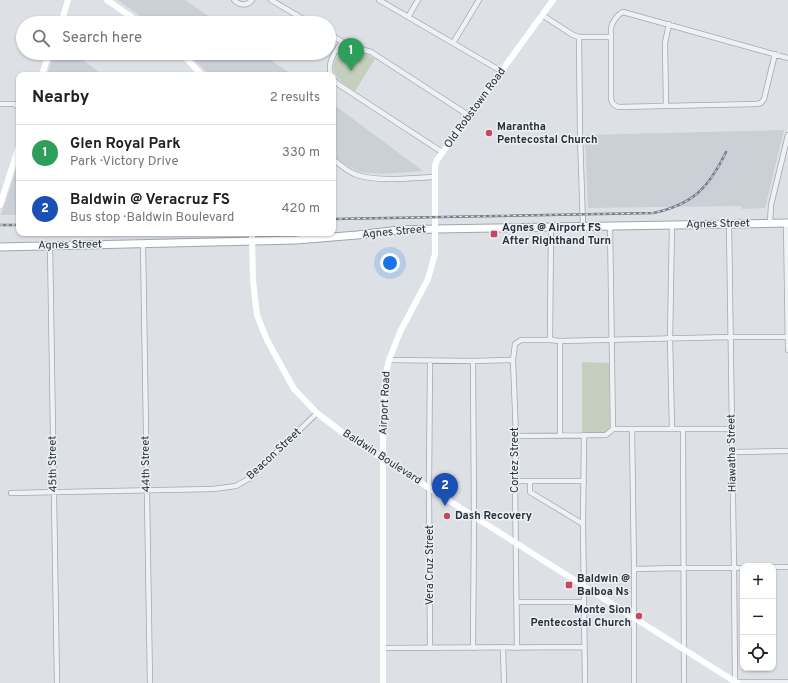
<!DOCTYPE html>
<html lang="en">
<head>
<meta charset="utf-8">
<style>
	body { margin:0; font-family:Overpass,sans-serif; background:#f6f6f6; color:#202124 }
	.controls { position:absolute; right:12px; bottom:12px; display:grid; overflow:hidden; border-radius:8px; box-shadow:0 1px 3px #0004 }
	.controls button { width:36px; height:36px; display:grid; place-items:center; padding:0; border:0; border-bottom:1px solid #e0e0e0; background:#fff; color:#202124; font:20px sans-serif }
	.you { position:absolute; left:390px; top:263px; width:14px; height:14px; margin:-10px; border:3px solid #fff; border-radius:50%; background:#1a73e8; box-shadow:0 0 0 6px #1a73e833 }
	.badge { display:grid; place-items:center; width:26px; height:26px; border-radius:50%; background:#0b8043; color:#fff; font-size:13px; font-weight:700 }
	.pin { position:absolute; translate:-50% -33px; filter:drop-shadow(0 1px 2px #0008) }
	.pin::after { content:''; position:absolute; top:21px; width:14px; height:12px; background:inherit; clip-path:polygon(0 0,100% 0,50% 100%) }
	.list { margin:0; padding:0; list-style:none }
	h2 { display:flex; justify-content:space-between; align-items:center; height:52px; margin:0; padding:0 16px; font-size:17px }
	h2 small { font-size:13px; font-weight:400; color:#757577 }
	.list li { display:grid; grid-template-columns:26px 1fr auto; gap:12px; align-items:center; box-sizing:border-box; height:56px; padding:0 16px; border-top:1px solid #e0e0e0 }
	.list b { display:block; font-size:15px; white-space:nowrap }
	.list p { margin:0; font-size:13px; white-space:nowrap; color:#757577 }
	.list em { font-size:13px; font-style:normal; color:#757577 }
	.icon { flex:none; width:22px; height:22px; fill:none; stroke:currentColor; stroke-width:2; stroke-linecap:round; stroke-linejoin:round }
	.map { position:relative; flex:none; width:788px; height:683px; overflow:hidden }
	.search { position:absolute; background:#fff; box-shadow:0 1px 3px #0004; left:16px; top:16px; width:320px; height:44px; display:flex; align-items:center; gap:10px; box-sizing:border-box; padding:0 14px; border-radius:22px; color:#757577; font-size:15px }
	.panel { position:absolute; background:#fff; box-shadow:0 1px 3px #0004; left:16px; top:72px; width:320px; height:164px; border-radius:8px }
	.map>svg:first-child { display:block }
	.built { fill:#cbd0d7 }
	.green { fill:#c4cfbe }
	.lines { fill:none; stroke-linecap:round; stroke-linejoin:round }
	.street-casing { stroke:#a3a8af; stroke-width:6 }
	.primary-casing { stroke:#9da6b1; stroke-width:9 }
	.street { stroke:#eff1f4; stroke-width:4.5 }
	.secondary { stroke:#fff; stroke-width:6 }
	.primary { stroke:#fff; stroke-width:7 }
	.rail-casing { stroke:#77818e; stroke-width:2.5 }
	.rail { stroke:#ecf0f4; stroke-width:1; stroke-dasharray:3; stroke-linecap:butt }
	.poi-dot { fill:#c54863; stroke:#ecf0f4; stroke-width:1.5 }
	.labels { text-anchor:middle; dominant-baseline:central; stroke-width:3; stroke-linejoin:round; paint-order:stroke }
	.street-label { font-size:11px; fill:#27303b; stroke:#ecf0f4 }
	.poi-label { font-size:11px; font-weight:bold; fill:#27303b; stroke:#ecf0f4; text-anchor:start }
</style>
</head>
<body>
<div class="map">
<svg width="788" height="683" viewBox="0 0 788 683">
	<rect width="100%" height="100%" fill="#dde1e6"/>
	<path class="built" d="M 118,0 L 185,0 L 219,23 L 150,23 Z
		M 54,53 L 73,53 L 103,75 L 47,75 Z
		M 187,53 L 260,53 L 293,75 L 210,75 Z
		M 333,104 L 423,171 L 382,174 L 359,172 L 339,161 L 333,156 Z
		M 784,130 L 765,208 L 742,209 L 741,206 L 588,208 L 585,135 Z
		M 19,161 L 19,215 L 1,215 Z"/>
	<path class="green" d="M 348,49 L 361,51 L 375,59 L 355,91 C 349,87 341,83 337,77 C 329,66 336,53 348,49 Z
		M 582,362 L 609,363 L 610,428 L 609,431 L 604,433 L 582,433 Z"/>
	<g class="lines">
		<g class="street-casing">
			<path id="street" d="M 234,0 C 240,6 247,6 252,0
				M 271,0 L 310,23
				M 379,0 L 501,71
				M 542,15 L 573,35 L 579,37 L 611,37
				M 408,17 L 418,0
				M 295,23 L 300,17
				M 329,34 L 350,46 L 371,52 L 468,115
				M 579,37 L 580,135 L 583,226
				M 453,43 L 479,0
				M 775,54 L 764,99 L 761,103 L 756,104 L 618,107 L 613,104 L 611,99 L 611,28 C 612,22 618,14 623,12 L 788,58
				M 270,57 L 274,53
				M 331,75 C 327,61 335,52 342,42
				M 333,79 L 338,84 L 442,152
				M 0,104 L 14,104 L 19,107
				M 666,106 L 665,43 L 669,24
				M 333,159 C 340,165 348,172 357,175 C 378,182 412,178 435,177
				M 770,223 L 771,205 L 788,135
				M 786,223 L 788,350
				M 729,224 L 734,568 L 735,683
				M 610,225 L 613,429
				M 143,244 L 150,683
				M 50,245 L 57,683
				M 550,340 L 551,227
				M 560,341 L 560,435
				M 389,360 L 473,361 L 513,360
				M 473,361 L 474,516 L 473,648
				M 632,429 L 634,569 L 634,683
				M 672,429 L 670,339 L 672,224
				M 683,429 L 684,683
				M 584,435 L 583,524 L 585,683
				M 516,436 L 606,435 L 613,429 L 732,429
				M 732,452 L 788,451
				M 515,481 L 584,481
				M 530,481 L 530,492 L 583,524
				M 11,493 L 213,489 L 236,486 L 250,478 L 317,413
				M 773,567 L 788,567
				M 634,569 L 684,568 L 743,568
				M 517,602 L 584,602
				M 383,648 L 584,647
				M 430,648 L 429,488 L 430,361
				M 503,648 L 504,683
				M 517,648 L 515,481 L 516,436 L 513,360 L 515,344 L 521,340 L 550,340 L 560,341 L 730,337 L 788,337
				M 735,682 L 788,682"/>
		</g>
		<g class="primary-casing">
			<path id="primary" d="M 0,247 L 296,240 L 357,235 L 399,230 L 436,229 L 788,223"/>
		</g>
		<use href="#street" class="street"/>
		<path class="secondary" d="M 107,0 L 140,23
			M 61,23 L 68,0
			M 181,53 L 202,75
			M 42,75 L 49,53
			M 0,205 L 19,146
			M 252,233 L 253,281 L 257,315 L 267,340 L 294,389 L 317,413 L 347,436 L 737,683
			M 383,683 L 383,404 L 386,373 L 389,360 L 400,332 L 428,279 L 435,254 L 435,166 L 437,160 L 553,0"/>
		<use href="#primary" class="primary"/>
		<g class="rail-casing">
			<path id="rail" d="M 333,219 L 653,213 C 692,205 709,188 726,152
				M 0,225 L 19,225"/>
		</g>
		<use href="#rail" class="rail"/>
	</g>
	<g class="poi-dot">
		<circle cx="489" cy="133" r="4"/>
		<rect x="490" y="230" width="8" height="8" rx="2"/>
		<circle cx="447" cy="516" r="4"/>
		<rect x="565" y="581" width="8" height="8" rx="2"/>
		<circle cx="639" cy="616" r="4"/>
	</g>
	<g class="labels">
		<g class="street-label">
			<text transform="translate(475 108) rotate(-54)">Old Robstown Road</text>
			<text transform="translate(718 224) rotate(-1)">Agnes Street</text>
			<text transform="translate(394 232) rotate(-5)">Agnes Street</text>
			<text transform="translate(70 245) rotate(-1)">Agnes Street</text>
			<text transform="translate(385 403) rotate(-87)">Airport Road</text>
			<text transform="translate(732 453) rotate(-91)">Hiawatha Street</text>
			<text transform="translate(274 454) rotate(-43)">Beacon Street</text>
			<text transform="translate(382 457) rotate(33)">Baldwin Boulevard</text>
			<text transform="translate(515 460) rotate(-90)">Cortez Street</text>
			<text transform="translate(53 464) rotate(-91)">45th Street</text>
			<text transform="translate(146 464) rotate(-91)">44th Street</text>
			<text transform="translate(430 565) rotate(-90)">Vera Cruz Street</text>
		</g>
		<g class="poi-label">
			<text x="497" y="127">Marantha<tspan x="497" dy="13">Pentecostal Church</tspan></text>
			<text x="502" y="228">Agnes @ Airport FS<tspan x="502" dy="13">After Righthand Turn</tspan></text>
			<text x="455" y="516">Dash Recovery</text>
			<text x="577" y="579">Baldwin @<tspan x="577" dy="13">Balboa Ns</tspan></text>
			<text x="631" y="610" text-anchor="end">Monte Sion<tspan x="631" dy="13">Pentecostal Church</tspan></text>
		</g>
	</g>
</svg>
<div class="controls">
<button>+</button>
<button>−</button>
<button><svg class="icon" aria-label="locate" viewBox="0 0 24 24"><circle cx="12" cy="12" r="6"/><path d="M12 2v4M12 18v4M2 12h4M18 12h4"/></svg></button>
</div>
<div class="you"></div>
<div class="pin badge" style="left:351px;top:71px;background:#2e9e5b">1</div>
<div class="pin badge" style="left:445px;top:506px;background:#1a4fb4">2</div>
<div class="search"><svg class="icon" aria-label="search" viewBox="0 0 24 24"><circle cx="10" cy="10" r="6"/><path d="M15 15l6 6"/></svg>Search here</div>
<section class="panel">
<h2>Nearby<small>2 results</small></h2>
<ul class="list">
<li><span class="badge" style="background:#2e9e5b">1</span><div><b>Glen Royal Park</b><p>Park · Victory Drive</p></div><em>330 m</em></li>
<li><span class="badge" style="background:#1a4fb4">2</span><div><b>Baldwin @ Veracruz FS</b><p>Bus stop · Baldwin Boulevard</p></div><em>420 m</em></li>
</ul>
</section>
</div>
</body>
</html>
